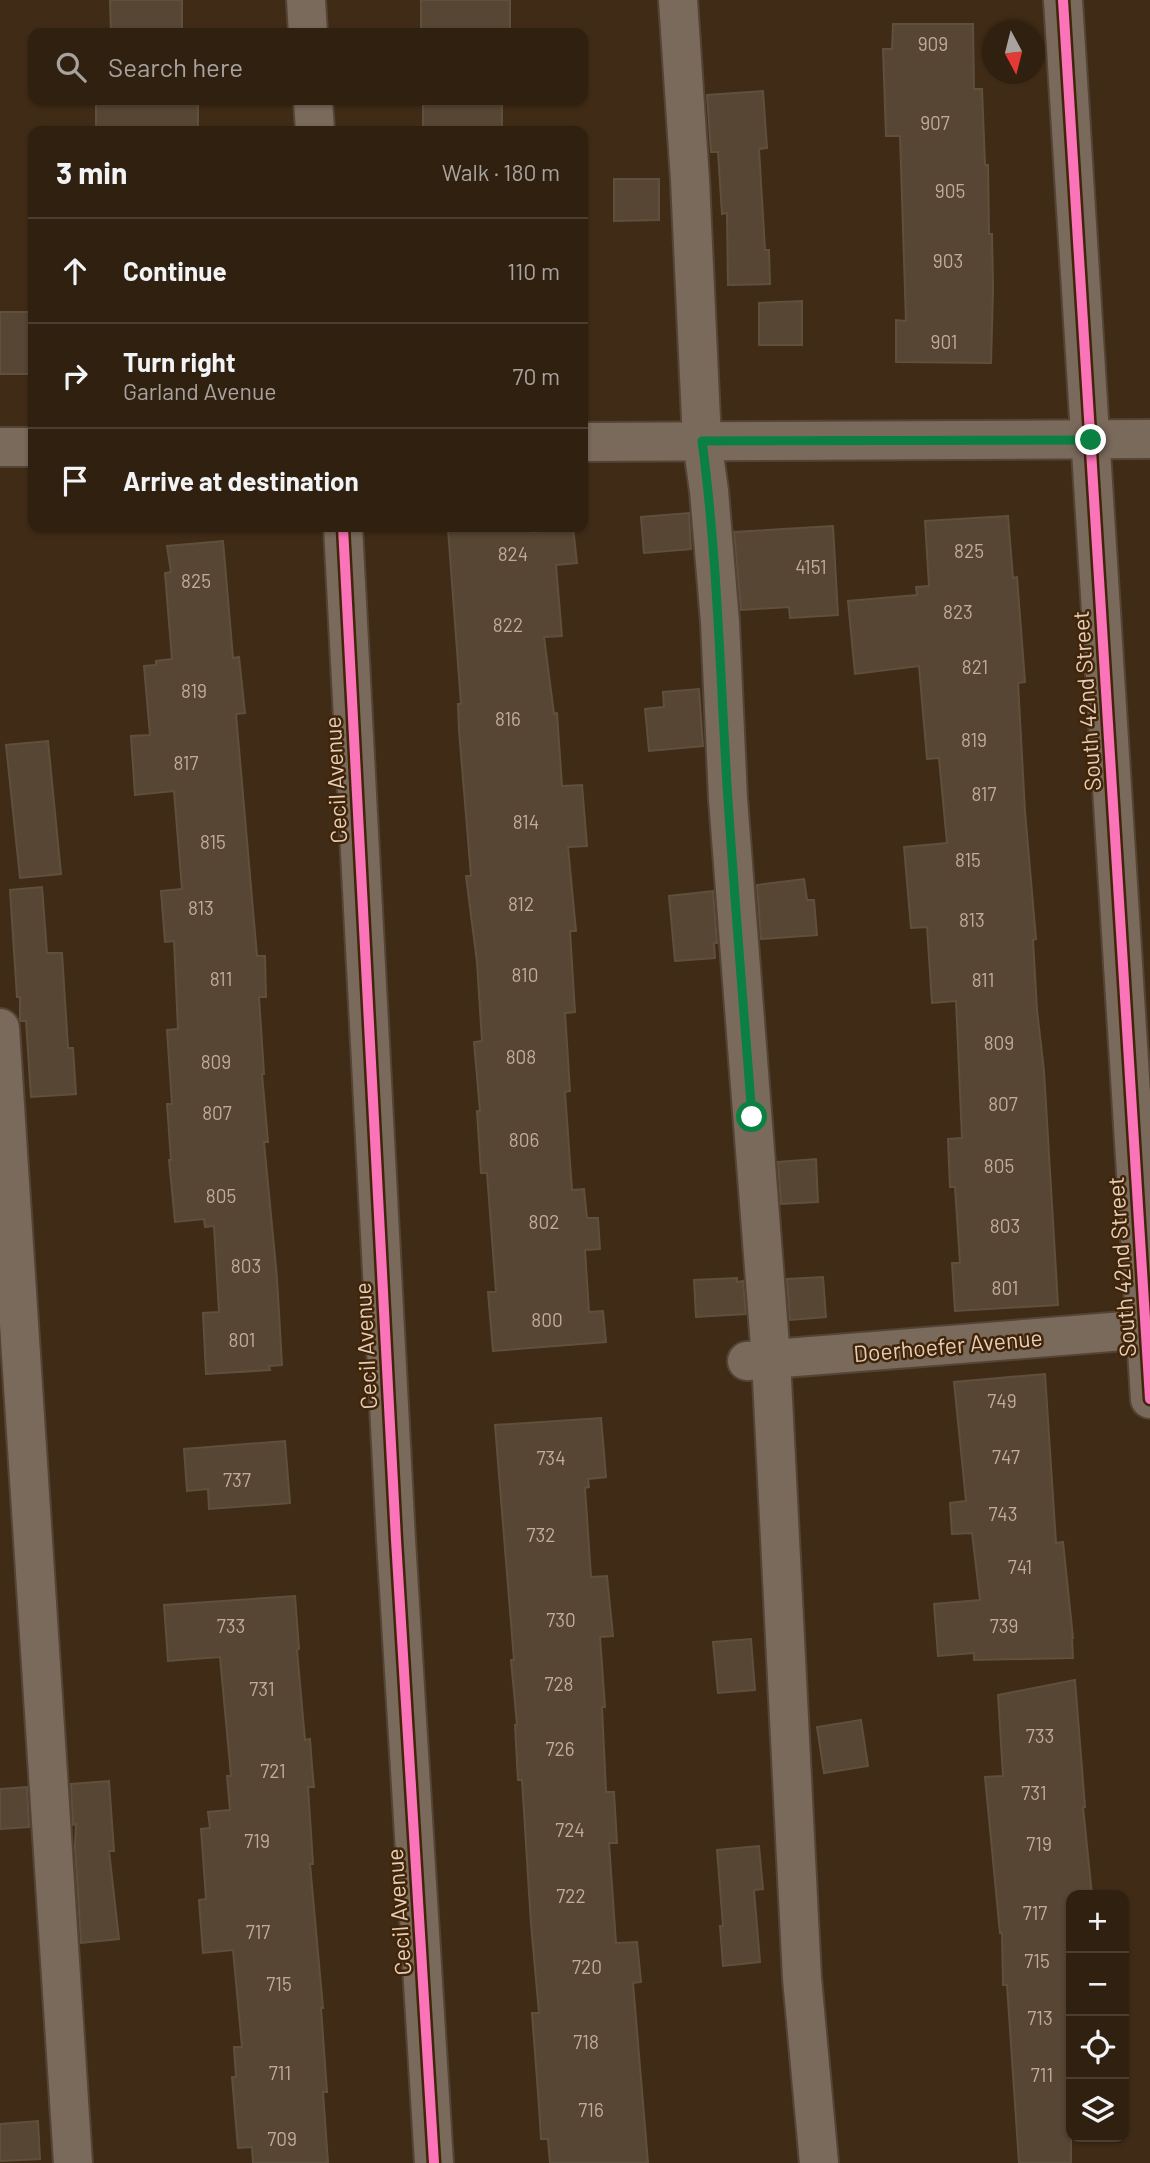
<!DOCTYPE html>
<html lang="en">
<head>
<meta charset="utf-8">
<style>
	body { margin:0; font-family:Barlow,sans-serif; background:#382819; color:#f1f3f6 }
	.controls { position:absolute; right:21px; bottom:21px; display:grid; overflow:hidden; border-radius:14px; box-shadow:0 2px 5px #0004 }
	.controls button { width:63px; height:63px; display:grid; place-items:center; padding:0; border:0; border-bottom:2px solid #4b3e30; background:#302010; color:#f1f3f6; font:35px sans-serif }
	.compass { position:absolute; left:982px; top:21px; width:63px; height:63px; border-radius:50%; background:#302010; box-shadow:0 2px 5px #0004; rotate:173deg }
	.stop { position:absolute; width:21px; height:21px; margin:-16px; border:5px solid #0b8043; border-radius:50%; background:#fff }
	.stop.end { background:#0b8043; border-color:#fff; box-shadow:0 2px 7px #0008 }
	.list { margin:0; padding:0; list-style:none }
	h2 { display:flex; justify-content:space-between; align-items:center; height:91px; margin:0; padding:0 28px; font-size:30px }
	h2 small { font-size:23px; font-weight:400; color:#a8a39f }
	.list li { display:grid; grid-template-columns:46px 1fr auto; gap:21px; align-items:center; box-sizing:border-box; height:105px; padding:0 28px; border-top:2px solid #4b3e30 }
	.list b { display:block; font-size:26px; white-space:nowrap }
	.list p { margin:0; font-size:23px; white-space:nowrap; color:#a8a39f }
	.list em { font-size:23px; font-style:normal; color:#a8a39f }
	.icon { flex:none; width:38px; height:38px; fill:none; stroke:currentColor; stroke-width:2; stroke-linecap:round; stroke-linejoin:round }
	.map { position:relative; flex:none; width:1150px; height:2163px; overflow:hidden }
	.search { position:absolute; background:#302010; box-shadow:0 2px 5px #0004; left:28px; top:28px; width:560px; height:77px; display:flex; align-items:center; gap:18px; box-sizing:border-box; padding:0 24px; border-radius:14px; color:#a8a39f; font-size:26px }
	.panel { position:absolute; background:#302010; box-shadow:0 2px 5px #0004; left:28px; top:126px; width:560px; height:406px; border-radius:14px }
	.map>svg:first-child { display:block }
	.building { fill:#564633; stroke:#5f503e; stroke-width:2 }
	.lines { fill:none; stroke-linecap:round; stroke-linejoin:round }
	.minor-casing { stroke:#544435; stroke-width:42 }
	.minor { stroke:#7a6a5c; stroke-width:38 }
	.cycleway-casing { stroke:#412509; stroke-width:15 }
	.cycleway { stroke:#fb73b8; stroke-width:10 }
	.route { stroke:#0b8043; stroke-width:9 }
	.labels { text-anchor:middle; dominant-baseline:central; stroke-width:5; stroke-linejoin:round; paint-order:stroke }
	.number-label { font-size:19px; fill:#c2ac99 }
	.street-label { font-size:23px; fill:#e6cebb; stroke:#412509 }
</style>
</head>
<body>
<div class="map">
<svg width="1150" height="2163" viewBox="0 0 1150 2163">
	<rect width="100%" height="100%" fill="#402b16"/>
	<path class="building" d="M 110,0 L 182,0 L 182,33 L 111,33 Z
		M 421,0 L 510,0 L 510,33 L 421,33 Z
		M 893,24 L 973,24 L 974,89 L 982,89 L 985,165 L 988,165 L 989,234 L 992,234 L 993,288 L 991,363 L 896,362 L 896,320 L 906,321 L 900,136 L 886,136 L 883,49 L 892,49 Z
		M 763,91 L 767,148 L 759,149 L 765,250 L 769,250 L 770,284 L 728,285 L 727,213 L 722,214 L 718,152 L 711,152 L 707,95 Z
		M 96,100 L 198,100 L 198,131 L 96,131 Z
		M 423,100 L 502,100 L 502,131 L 423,131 Z
		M 614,179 L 659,179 L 659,220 L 614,221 Z
		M 802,301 L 802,345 L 759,345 L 759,303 Z
		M 0,312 L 33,312 L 33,374 L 0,374 Z
		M 689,513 L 691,549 L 644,553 L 641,517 Z
		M 1008,516 L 1013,578 L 1017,577 L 1025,682 L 1018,683 L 1025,811 L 1036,939 L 1033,940 L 1037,1010 L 1044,1071 L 1058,1305 L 955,1311 L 952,1263 L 960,1263 L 955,1187 L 950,1187 L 948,1139 L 962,1138 L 956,1001 L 932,1003 L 927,927 L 911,928 L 904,847 L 947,843 L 939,758 L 927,759 L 919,666 L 855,674 L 848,601 L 917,595 L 916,587 L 929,586 L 925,521 Z
		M 833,526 L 838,615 L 790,618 L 789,607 L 741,610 L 734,532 Z
		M 473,527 L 532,527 L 532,532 L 573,527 L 577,563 L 556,565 L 562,636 L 544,637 L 554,714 L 557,713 L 562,786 L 582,785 L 587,846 L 568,847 L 576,931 L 570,931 L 575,1012 L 565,1013 L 570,1091 L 565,1092 L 572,1190 L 584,1189 L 587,1218 L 598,1218 L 600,1249 L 585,1250 L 589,1312 L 603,1311 L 606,1342 L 493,1351 L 488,1292 L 496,1292 L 487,1173 L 481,1173 L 477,1111 L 480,1111 L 474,1042 L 482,1041 L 477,962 L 466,876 L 471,876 L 459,730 L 458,704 L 461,704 L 448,529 Z
		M 223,541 L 233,658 L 239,657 L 245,713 L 236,714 L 257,956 L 265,956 L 266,997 L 259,997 L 264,1074 L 262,1074 L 268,1142 L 264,1142 L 277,1278 L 282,1365 L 269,1366 L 270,1370 L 206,1374 L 203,1313 L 219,1312 L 214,1226 L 205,1227 L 204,1219 L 175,1222 L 169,1160 L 171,1160 L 167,1104 L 172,1104 L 167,1030 L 178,1029 L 174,941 L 165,942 L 161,891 L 182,889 L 174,791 L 135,795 L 131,736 L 150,735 L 144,666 L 156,665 L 156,661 L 172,659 L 165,573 L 171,572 L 167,546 Z
		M 699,689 L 703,746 L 649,751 L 645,709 L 664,707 L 663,692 Z
		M 48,741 L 61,874 L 20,878 L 6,745 Z
		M 804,879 L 807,900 L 814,900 L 817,935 L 761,939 L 757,885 Z
		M 42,887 L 47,953 L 62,953 L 68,1048 L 73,1048 L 76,1094 L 31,1097 L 26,1021 L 20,1021 L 20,997 L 17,997 L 10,890 Z
		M 713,891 L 717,943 L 714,943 L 715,958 L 675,961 L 669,896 Z
		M 816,1159 L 818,1202 L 781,1204 L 778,1162 Z
		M 823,1277 L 826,1317 L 790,1320 L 787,1279 Z
		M 737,1278 L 737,1282 L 743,1281 L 746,1314 L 696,1317 L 694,1280 Z
		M 1045,1374 L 1056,1543 L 1063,1542 L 1073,1638 L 1072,1638 L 1073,1658 L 974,1660 L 974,1653 L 938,1656 L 934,1604 L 980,1600 L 972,1533 L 952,1534 L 950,1503 L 966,1501 L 954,1382 Z
		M 601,1418 L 606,1477 L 588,1479 L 589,1487 L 585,1488 L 591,1577 L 607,1576 L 613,1636 L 600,1637 L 605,1707 L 602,1707 L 606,1792 L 614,1792 L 617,1843 L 609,1843 L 616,1943 L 637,1942 L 641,1982 L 633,1983 L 648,2163 L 550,2163 L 548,2139 L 541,2139 L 539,2106 L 532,2013 L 539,2013 L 531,1924 L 522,1780 L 518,1780 L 515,1725 L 517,1725 L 511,1660 L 514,1660 L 495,1425 Z
		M 285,1441 L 290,1503 L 209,1509 L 208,1489 L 187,1491 L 184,1449 Z
		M 295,1596 L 299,1649 L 297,1650 L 305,1740 L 310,1739 L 312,1766 L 314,1787 L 308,1787 L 313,1864 L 310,1864 L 323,2008 L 321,2008 L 327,2092 L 323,2092 L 328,2163 L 253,2163 L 252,2147 L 238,2148 L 232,2077 L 236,2077 L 234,2047 L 242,2047 L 233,1950 L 203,1953 L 199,1900 L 206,1899 L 201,1829 L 210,1828 L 208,1812 L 230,1810 L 227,1776 L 231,1776 L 220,1657 L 168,1661 L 164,1605 Z
		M 751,1639 L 755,1690 L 718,1693 L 713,1642 Z
		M 1075,1680 L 1085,1807 L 1083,1807 L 1092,1895 L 1071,1895 L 1071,2163 L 1019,2163 L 1007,1985 L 1003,1985 L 1002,1933 L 1000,1933 L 985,1777 L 1003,1776 L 998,1695 Z
		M 861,1720 L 868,1766 L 824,1773 L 817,1727 Z
		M 109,1781 L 114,1851 L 109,1851 L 119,1939 L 81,1943 L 75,1846 L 76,1824 L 73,1825 L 71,1784 Z
		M 27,1787 L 29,1827 L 0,1829 L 0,1789 Z
		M 759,1846 L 763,1889 L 754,1890 L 760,1962 L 723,1966 L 720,1926 L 723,1926 L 717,1850 Z
		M 38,2121 L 40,2159 L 0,2161 L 0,2124 Z"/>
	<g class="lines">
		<g class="minor-casing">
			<path id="minor" d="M 306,0 L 308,33
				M 678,0 L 690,180 L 702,441 L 709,491 L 720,622 L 728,799 L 771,1359 L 802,1978 L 819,2163
				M 1063,0 L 1150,1399
				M 313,100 L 315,131
				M 583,442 L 1150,439
				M 0,447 L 33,447
				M 343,527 L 396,1540 L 434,2163
				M 0,1028 L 73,2163
				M 747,1361 L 1150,1329"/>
		</g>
		<use href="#minor" class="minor"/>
		<g class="cycleway-casing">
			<path id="cycleway" d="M 1063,0 L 1150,1399
				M 343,527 L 396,1540 L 434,2163"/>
		</g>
		<use href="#cycleway" class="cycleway"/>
	</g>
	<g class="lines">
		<path class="route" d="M 752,1117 C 744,1012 735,906 728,800 C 720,680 718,560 702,441 L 1091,440"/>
	</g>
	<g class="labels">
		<g class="number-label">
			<text x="933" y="43">909</text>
			<text x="935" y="122">907</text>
			<text x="950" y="190">905</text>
			<text x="948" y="260">903</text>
			<text x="944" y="341">901</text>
			<text x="969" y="550">825</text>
			<text x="513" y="553">824</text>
			<text x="811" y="566">4151</text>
			<text x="196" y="580">825</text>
			<text x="958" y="611">823</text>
			<text x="508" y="624">822</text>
			<text x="975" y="666">821</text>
			<text x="194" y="690">819</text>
			<text x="508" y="718">816</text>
			<text x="974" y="739">819</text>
			<text x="186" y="762">817</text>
			<text x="984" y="793">817</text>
			<text x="526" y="821">814</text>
			<text x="213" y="841">815</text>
			<text x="968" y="859">815</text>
			<text x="521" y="903">812</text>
			<text x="201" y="907">813</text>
			<text x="972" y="919">813</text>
			<text x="525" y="974">810</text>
			<text x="221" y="978">811</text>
			<text x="983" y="979">811</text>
			<text x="999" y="1042">809</text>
			<text x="521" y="1056">808</text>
			<text x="216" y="1061">809</text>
			<text x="1003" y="1103">807</text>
			<text x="217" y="1112">807</text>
			<text x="524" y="1139">806</text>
			<text x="999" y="1165">805</text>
			<text x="221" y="1195">805</text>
			<text x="544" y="1221">802</text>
			<text x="1005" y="1225">803</text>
			<text x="246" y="1265">803</text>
			<text x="1005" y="1287">801</text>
			<text x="547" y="1319">800</text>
			<text x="242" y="1339">801</text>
			<text x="1002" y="1400">749</text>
			<text x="1006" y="1456">747</text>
			<text x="551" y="1457">734</text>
			<text x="237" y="1479">737</text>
			<text x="1003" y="1513">743</text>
			<text x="541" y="1534">732</text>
			<text x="1020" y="1566">741</text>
			<text x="561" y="1619">730</text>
			<text x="231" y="1625">733</text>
			<text x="1004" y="1625">739</text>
			<text x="559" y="1683">728</text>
			<text x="262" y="1688">731</text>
			<text x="1040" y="1735">733</text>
			<text x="560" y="1748">726</text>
			<text x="273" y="1770">721</text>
			<text x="1034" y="1792">731</text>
			<text x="570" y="1829">724</text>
			<text x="257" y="1840">719</text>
			<text x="1039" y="1843">719</text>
			<text x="571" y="1895">722</text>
			<text x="1035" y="1912">717</text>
			<text x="258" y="1931">717</text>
			<text x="1037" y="1960">715</text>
			<text x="587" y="1966">720</text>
			<text x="279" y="1983">715</text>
			<text x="1040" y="2017">713</text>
			<text x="586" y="2041">718</text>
			<text x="280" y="2072">711</text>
			<text x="1042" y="2074">711</text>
			<text x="591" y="2109">716</text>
			<text x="282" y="2138">709</text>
		</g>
		<g class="street-label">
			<text transform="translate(1086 701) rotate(-94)">South 42nd Street</text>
			<text transform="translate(335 780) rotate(-93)">Cecil Avenue</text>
			<text transform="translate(1121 1267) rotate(-94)">South 42nd Street</text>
			<text transform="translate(948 1345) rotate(-5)">Doerhoefer Avenue</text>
			<text transform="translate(365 1346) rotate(-93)">Cecil Avenue</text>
			<text transform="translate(398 1912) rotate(-94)">Cecil Avenue</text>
		</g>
	</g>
</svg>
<div class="controls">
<button>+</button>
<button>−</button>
<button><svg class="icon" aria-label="locate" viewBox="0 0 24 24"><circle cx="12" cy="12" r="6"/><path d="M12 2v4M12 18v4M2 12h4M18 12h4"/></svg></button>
<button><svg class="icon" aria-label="layers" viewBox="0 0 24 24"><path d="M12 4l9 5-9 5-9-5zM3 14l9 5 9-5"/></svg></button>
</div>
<svg class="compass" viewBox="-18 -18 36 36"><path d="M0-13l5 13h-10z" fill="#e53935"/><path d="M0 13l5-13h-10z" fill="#a8a39f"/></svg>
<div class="stop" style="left:752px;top:1117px"></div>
<div class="stop end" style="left:1091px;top:440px"></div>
<div class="search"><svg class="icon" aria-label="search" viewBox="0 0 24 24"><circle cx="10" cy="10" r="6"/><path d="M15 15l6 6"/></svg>Search here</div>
<section class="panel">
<h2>3 min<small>Walk · 180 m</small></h2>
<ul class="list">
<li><svg class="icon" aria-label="ahead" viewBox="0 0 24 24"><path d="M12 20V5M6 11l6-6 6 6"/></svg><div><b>Continue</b></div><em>110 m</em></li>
<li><svg class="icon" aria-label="right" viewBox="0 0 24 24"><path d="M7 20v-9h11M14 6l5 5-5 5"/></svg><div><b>Turn right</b><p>Garland Avenue</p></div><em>70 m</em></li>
<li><svg class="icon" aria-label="arrive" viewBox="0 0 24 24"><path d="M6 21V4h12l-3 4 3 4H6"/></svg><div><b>Arrive at destination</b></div></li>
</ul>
</section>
</div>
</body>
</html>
